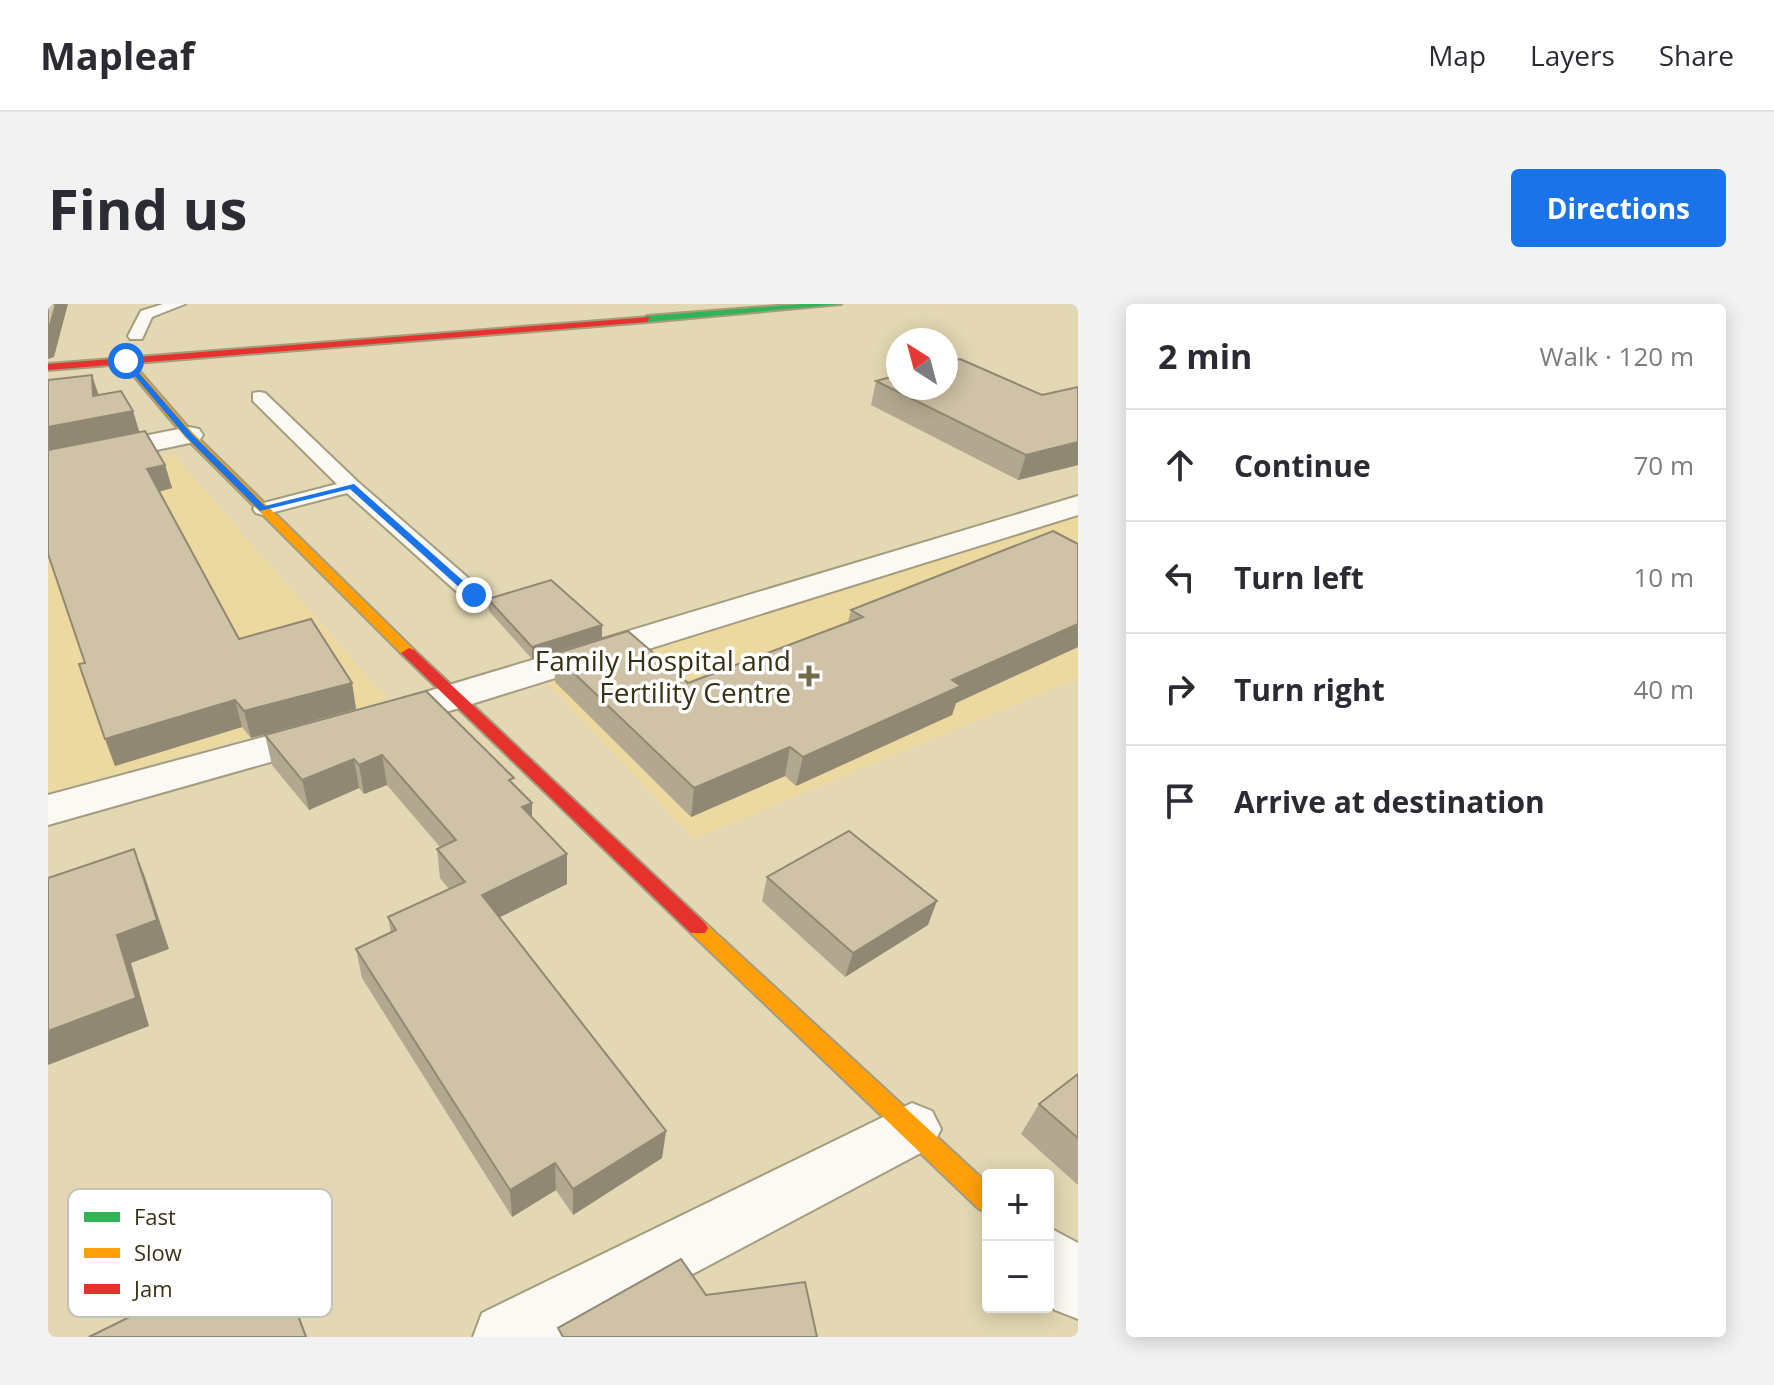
<!DOCTYPE html>
<html lang="en">
<head>
<meta charset="utf-8">
<style>
	body { margin:0; font-family:"Open Sans",sans-serif; background:#f2f2f3; color:#2b2b33 }
	.controls { position:absolute; right:24px; bottom:24px; display:grid; overflow:hidden; border-radius:8px; box-shadow:0 4px 20px #0003 }
	.controls button { width:72px; height:72px; display:grid; place-items:center; padding:0; border:0; border-bottom:2px solid #e1e1e2; background:#fff; color:#2b2b33; font:40px sans-serif }
	.compass { position:absolute; left:838px; top:24px; width:72px; height:72px; border-radius:50%; background:#fff; box-shadow:0 4px 20px #0003; rotate:324deg }
	.stop { position:absolute; width:24px; height:24px; margin:-18px; border:6px solid #1a73e8; border-radius:50%; background:#fff }
	.stop.end { background:#1a73e8; border-color:#fff; box-shadow:0 2px 8px #0008 }
	.list { margin:0; padding:0; list-style:none }
	h2 { display:flex; justify-content:space-between; align-items:center; height:104px; margin:0; padding:0 32px; font-size:34px }
	h2 small { font-size:26px; font-weight:400; color:#7c7c81 }
	.list li { display:grid; grid-template-columns:52px 1fr auto; gap:24px; align-items:center; box-sizing:border-box; height:112px; padding:0 32px; border-top:2px solid #e1e1e2 }
	.list b { display:block; font-size:30px; white-space:nowrap }
	.list em { font-size:26px; font-style:normal; color:#7c7c81 }
	.icon { flex:none; width:44px; height:44px; fill:none; stroke:currentColor; stroke-width:2; stroke-linecap:round; stroke-linejoin:round }
	.map { position:relative; flex:none; width:1030px; height:1033px; overflow:hidden; border-radius:8px }
	header { display:flex; align-items:center; gap:48px; box-sizing:border-box; height:112px; padding:0 40px; background:#fff; border-bottom:2px solid #e1e1e2 }
	header strong { font-size:38px }
	nav { display:flex; gap:44px; margin-inline-start:auto; font-size:28px }
	.intro { display:flex; align-items:center; justify-content:space-between; box-sizing:border-box; height:192px; padding:0 48px }
	h1 { margin:0; font-size:56px }
	.button { padding:20px 36px; border-radius:8px; background:#1a73e8; color:#fff; font-size:28px; font-weight:700 }
	main { display:flex; gap:48px; padding:0 48px }
	aside { flex:1; background:#fff; border-radius:8px; box-shadow:0 4px 20px #0003 }
	.map>svg:first-child { display:block }
	.built { fill:#ebd99f }
	.lines { fill:none; stroke-linecap:round; stroke-linejoin:round }
	.lane-casing { stroke:#a59c7f; stroke-width:4 }
	.street-casing { stroke:#a59c7f; stroke-width:4 }
	.fast-casing { stroke:#a59c7f; stroke-width:4 }
	.slow-casing { stroke:#a59c7f; stroke-width:4 }
	.jam-casing { stroke:#a59c7f; stroke-width:4 }
	.lane { fill:#fbf9f4; fill-rule:evenodd }
	.street { fill:#fbf9f4; fill-rule:evenodd }
	.fast { fill:#30b455; fill-rule:evenodd }
	.slow { fill:#ff9f0a; fill-rule:evenodd }
	.jam { fill:#e5322d; fill-rule:evenodd }
	.wall { fill:#b2a78f }
	.shaded-wall { fill:#918874 }
	.building { fill:#cfc2a6; stroke:#918874; stroke-width:2 }
	.route { fill:#1a73e8 }
	.poi-dot { fill:#746b4c; stroke:#fff; stroke-width:3 }
	.labels { text-anchor:middle; dominant-baseline:central; stroke-width:7; stroke-linejoin:round; paint-order:stroke }
	.poi-label { font-size:28px; fill:#393115; stroke:#fff; text-anchor:end }
	.key { fill:#fff; stroke:#c4c1b9; stroke-width:2 }
	.key-label { font-size:22px; fill:#393115 }
</style>
</head>
<body>
<header>
<strong>Mapleaf</strong>
<nav><a>Map</a><a>Layers</a><a>Share</a></nav>
</header>
<div class="intro"><h1>Find us</h1><a class="button">Directions</a></div>
<main>
<div class="map">
<svg width="1030" height="1033" viewBox="0 0 1030 1033">
	<rect width="100%" height="100%" fill="#e3d8b3"/>
	<path class="built" d="M 125,150 L 340,396 L 0,488 L 0,178 Z
		M 1030,206 L 1030,374 L 646,535 L 491,370 Z"/>
	<g class="lines">
		<g class="lane-casing">
			<path id="lane" d="M 115,0 L 137,0 L 104,13 L 94,35 L 82,35 L 80,32 L 93,7 Z
				M 211,88 L 217,89 L 310,178 L 434,286 L 438,291 L 434,296 L 418,296 L 299,189 L 215,211 L 208,209 L 205,205 L 208,201 L 289,180 L 205,97 L 205,89 Z"/>
		</g>
		<g class="street-casing">
			<path id="street" d="M 141,123 L 151,125 L 155,131 L 151,137 L 0,169 L 0,151 Z
				M 1030,192 L 1030,211 L 379,414 L 365,417 L 351,414 L 345,405 L 351,396 Z
				M 279,416 L 293,420 L 299,429 L 293,438 L 0,521 L 0,491 Z
				M 864,799 L 884,807 L 893,825 L 884,843 L 526,1033 L 425,1033 L 434,1009 Z
				M 1000,923 L 1030,939 L 1030,1015 L 1007,1006 L 1000,999 Z"/>
		</g>
		<g class="fast-casing">
			<path id="fast" d="M 755,0 L 793,0 L 599,18 L 594,15 L 599,12 Z"/>
		</g>
		<g class="slow-casing">
			<path id="slow" d="M 75,55 L 81,55 L 145,129 L 366,346 L 366,352 L 356,352 L 137,133 L 75,59 Z
				M 650,616 L 657,619 L 940,880 L 940,909 L 931,905 L 643,629 L 640,624 L 643,619 Z"/>
		</g>
		<g class="jam-casing">
			<path id="jam" d="M 602,13 L 599,18 L 0,66 L 0,60 Z
				M 361,344 L 366,346 L 657,619 L 660,624 L 657,629 L 643,629 L 356,352 L 353,349 Z"/>
		</g>
		<use href="#lane" class="lane"/>
		<use href="#street" class="street"/>
		<use href="#fast" class="fast"/>
		<use href="#slow" class="slow"/>
		<use href="#jam" class="jam"/>
	</g>
	<path class="wall" d="M 828,77 L 994,91 L 1030,83 L 1030,161 L 970,176 L 823,101 Z
		M 50,91 L 85,107 L 91,128 L 117,161 L 124,184 L 111,188 L 191,335 L 304,379 L 308,405 L 203,434 L 194,423 L 67,462 L 37,359 Z
		M 1030,240 L 1030,343 L 908,399 L 904,411 L 748,482 L 737,472 L 643,513 L 507,378 L 506,350 L 640,379 L 800,318 L 803,306 Z
		M 440,295 L 554,321 L 554,334 L 484,355 L 441,307 Z
		M 378,387 L 467,482 L 484,499 L 484,514 L 519,580 L 451,613 L 618,827 L 614,854 L 525,911 L 508,886 L 464,913 L 314,674 L 308,645 L 343,629 L 340,613 L 401,585 L 392,574 L 389,545 L 392,543 L 339,481 L 316,490 L 311,484 L 261,506 L 224,461 L 217,431 Z
		M 719,573 L 880,621 L 797,673 L 714,597 Z
		M 1030,770 L 1030,881 L 973,830 L 991,800 Z"/>
	<path class="shaded-wall" d="M 8,0 L 20,0 L 6,53 L 0,55 L 0,28 Z
		M 44,71 L 51,92 L 85,107 L 92,130 L 0,148 L 0,123 L 45,92 Z
		M 1030,138 L 1030,161 L 970,176 L 978,151 Z
		M 117,161 L 124,184 L 106,189 L 99,165 Z
		M 1030,320 L 1030,343 L 908,399 L 904,411 L 748,482 L 755,453 L 904,376 Z
		M 554,321 L 554,334 L 484,355 L 484,343 Z
		M 304,379 L 308,405 L 203,434 L 196,407 Z
		M 187,396 L 194,423 L 67,462 L 57,435 Z
		M 742,443 L 737,472 L 643,513 L 646,484 Z
		M 334,451 L 339,481 L 316,490 L 311,461 Z
		M 306,455 L 311,484 L 261,506 L 254,476 Z
		M 484,499 L 484,528 L 474,503 Z
		M 86,545 L 97,573 L 121,645 L 83,659 L 101,722 L 0,761 L 0,727 Z
		M 519,550 L 519,580 L 436,621 L 434,591 Z
		M 889,597 L 880,621 L 797,673 L 805,649 Z
		M 618,827 L 614,854 L 525,911 L 525,885 Z
		M 507,859 L 508,886 L 464,913 L 462,886 Z
		M 227,951 L 235,968 L 259,1033 L 258,1033 Z"/>
	<path class="building" d="M 0,0 L 8,0 L 0,28 Z
		M 912,55 L 994,91 L 1030,83 L 1030,138 L 978,151 L 828,77 L 850,71 L 850,84 L 898,84 L 898,59 Z
		M 44,71 L 45,92 L 73,87 L 85,107 L 0,123 L 0,76 Z
		M 97,127 L 117,161 L 99,165 L 191,335 L 263,315 L 304,379 L 196,407 L 187,396 L 57,435 L 31,360 L 37,359 L 0,250 L 0,146 Z
		M 1005,227 L 1030,240 L 1030,320 L 904,376 L 913,382 L 755,453 L 742,443 L 646,484 L 506,350 L 580,327 L 640,379 L 815,313 L 803,306 Z
		M 503,276 L 554,321 L 484,343 L 440,295 Z
		M 378,387 L 466,474 L 461,476 L 484,499 L 474,503 L 519,550 L 434,591 L 618,827 L 525,885 L 507,859 L 462,886 L 308,645 L 348,626 L 340,613 L 417,578 L 389,545 L 408,536 L 334,451 L 311,461 L 306,455 L 254,476 L 217,431 Z
		M 801,527 L 889,597 L 805,649 L 719,573 Z
		M 86,545 L 109,616 L 69,631 L 88,694 L 0,727 L 0,574 Z
		M 1030,770 L 1030,834 L 991,800 Z
		M 227,951 L 258,1033 L 41,1033 L 112,998 L 115,1008 Z
		M 633,955 L 658,991 L 757,978 L 769,1033 L 515,1033 L 510,1024 Z"/>
	<path class="route" d="M 80,56 L 144,130 L 217,202 L 306,180 L 431,291 L 422,293 L 302,185 L 212,207 L 138,133 L 74,57 Z"/>
	<path class="poi-dot" d="M757 360h8v8h8v8h-8v8h-8v-8h-8v-8h8z"/>
	<g class="labels">
		<g class="poi-label">
			<text x="743" y="356">Family Hospital and<tspan x="743" dy="32">Fertility Centre</tspan></text>
		</g>
	</g>
	<rect x="20" y="885" width="264" height="128" rx="12" class="key"/>
	<rect x="36" y="908" width="36" height="10" fill="#30b455"/>
	<rect x="36" y="944" width="36" height="10" fill="#ff9f0a"/>
	<rect x="36" y="980" width="36" height="10" fill="#e5322d"/>
	<g class="key-label">
		<text x="86" y="921">Fast</text>
		<text x="86" y="957">Slow</text>
		<text x="86" y="993">Jam</text>
	</g>
</svg>
<div class="controls">
<button>+</button>
<button>−</button>
</div>
<svg class="compass" viewBox="-18 -18 36 36"><path d="M0-13l5 13h-10z" fill="#e53935"/><path d="M0 13l5-13h-10z" fill="#7c7c81"/></svg>
<div class="stop" style="left:78px;top:57px"></div>
<div class="stop end" style="left:426px;top:291px"></div>
</div>
<aside>
<h2>2 min<small>Walk · 120 m</small></h2>
<ul class="list">
<li><svg class="icon" aria-label="ahead" viewBox="0 0 24 24"><path d="M12 20V5M6 11l6-6 6 6"/></svg><div><b>Continue</b></div><em>70 m</em></li>
<li><svg class="icon" aria-label="left" viewBox="0 0 24 24"><path d="M17 20v-9H6M10 6l-5 5 5 5"/></svg><div><b>Turn left</b></div><em>10 m</em></li>
<li><svg class="icon" aria-label="right" viewBox="0 0 24 24"><path d="M7 20v-9h11M14 6l5 5-5 5"/></svg><div><b>Turn right</b></div><em>40 m</em></li>
<li><svg class="icon" aria-label="arrive" viewBox="0 0 24 24"><path d="M6 21V4h12l-3 4 3 4H6"/></svg><div><b>Arrive at destination</b></div></li>
</ul>
</aside>
</main>
</body>
</html>
